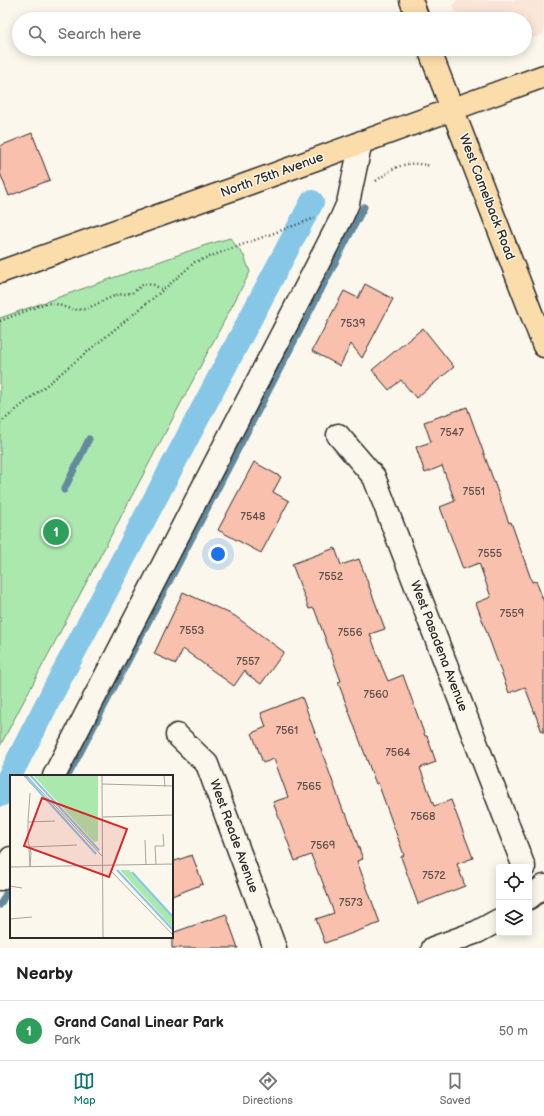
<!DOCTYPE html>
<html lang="en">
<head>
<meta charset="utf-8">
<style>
	body { margin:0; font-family:"Balsamiq Sans",sans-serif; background:#f2f2f2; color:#222 }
	.controls { position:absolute; right:12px; bottom:12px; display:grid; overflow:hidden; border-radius:4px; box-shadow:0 2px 10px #0003 }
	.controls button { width:36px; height:36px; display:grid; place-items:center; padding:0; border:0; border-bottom:1px solid #e0e0e0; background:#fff; color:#222; font:20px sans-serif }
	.you { position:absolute; left:218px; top:554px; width:14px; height:14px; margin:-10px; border:3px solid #fff; border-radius:50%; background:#1a73e8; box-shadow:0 0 0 6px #1a73e833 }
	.badge { display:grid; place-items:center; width:26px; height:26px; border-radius:50%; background:#0f766e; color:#fff; font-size:13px; font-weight:700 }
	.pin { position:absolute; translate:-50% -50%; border:2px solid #fff; box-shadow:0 1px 4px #0006 }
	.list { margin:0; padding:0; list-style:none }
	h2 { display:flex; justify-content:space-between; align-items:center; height:52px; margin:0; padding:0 16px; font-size:17px }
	h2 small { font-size:13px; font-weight:400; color:#767676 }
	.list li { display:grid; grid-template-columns:26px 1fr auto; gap:12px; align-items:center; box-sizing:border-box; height:60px; padding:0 16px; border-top:1px solid #e0e0e0 }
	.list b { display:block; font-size:15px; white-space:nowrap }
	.list p { margin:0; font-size:13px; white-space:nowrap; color:#767676 }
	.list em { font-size:13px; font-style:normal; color:#767676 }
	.icon { flex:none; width:22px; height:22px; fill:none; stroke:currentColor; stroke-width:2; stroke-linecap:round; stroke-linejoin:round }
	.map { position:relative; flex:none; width:544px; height:948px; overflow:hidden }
	.search { position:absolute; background:#fff; box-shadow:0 2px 10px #0003; left:12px; right:12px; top:12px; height:44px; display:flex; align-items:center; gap:10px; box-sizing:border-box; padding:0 14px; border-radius:22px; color:#767676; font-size:15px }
	.sheet { height:112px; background:#fff }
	nav { display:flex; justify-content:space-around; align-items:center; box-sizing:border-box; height:56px; border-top:1px solid #e0e0e0; background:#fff; font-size:11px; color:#767676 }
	nav a { display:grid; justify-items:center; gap:2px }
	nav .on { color:#0f766e }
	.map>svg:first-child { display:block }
	.built { fill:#fae6d9 }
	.green { fill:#abe8ae; stroke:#6b8a6c }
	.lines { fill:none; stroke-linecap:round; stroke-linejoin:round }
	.stream { stroke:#62899c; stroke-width:7 }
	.canal { stroke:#86c7e7; stroke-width:24 }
	.building { fill:#f8c0ad; stroke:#2b2b2b }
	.minor-casing { stroke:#2b2b2b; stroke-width:25 }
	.major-casing { stroke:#2b2b2b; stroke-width:25 }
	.path { stroke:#2b2b2b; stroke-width:2.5; stroke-dasharray:1 3; stroke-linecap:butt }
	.minor { stroke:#fbf7ec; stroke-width:22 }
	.major { stroke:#fbddab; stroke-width:22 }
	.labels { text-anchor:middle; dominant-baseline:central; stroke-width:3; stroke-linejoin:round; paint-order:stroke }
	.number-label { font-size:11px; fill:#5e504c }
	.street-label { font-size:13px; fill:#2b2b2b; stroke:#fbf7ec }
	.inset-river { fill:none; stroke:#86c7e7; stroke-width:2 }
	.inset-road { fill:none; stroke:#a8a59f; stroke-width:1 }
	.view { fill:#d62828; fill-opacity:0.15; stroke:#d62828; stroke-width:2 }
	.inset-edge { fill:none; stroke:#2b2b2b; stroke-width:2 }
</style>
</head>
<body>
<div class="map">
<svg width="544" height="948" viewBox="0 0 544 948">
	<rect width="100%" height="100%" fill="#fbf7ec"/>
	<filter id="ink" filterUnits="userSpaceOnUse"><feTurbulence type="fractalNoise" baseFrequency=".025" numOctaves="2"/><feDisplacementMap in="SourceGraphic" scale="8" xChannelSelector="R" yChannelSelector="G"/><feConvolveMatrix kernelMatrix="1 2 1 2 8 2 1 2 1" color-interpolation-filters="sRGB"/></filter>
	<g filter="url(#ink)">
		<path class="built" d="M 456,0 L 544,0 L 544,34 L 525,41 L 525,19 L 458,19 L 453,6 Z"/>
		<path class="green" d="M 230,238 L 244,256 L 250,272 L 0,746 L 0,318 L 206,245 Z"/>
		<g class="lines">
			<path class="stream" d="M 64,490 L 89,439
				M 68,776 L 364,207
				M 0,905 L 11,884"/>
			<path class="canal" d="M 0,795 L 56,686 L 312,202"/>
		</g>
		<path class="building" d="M 32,133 L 50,180 L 9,196 L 0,173 L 0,146 Z
			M 365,284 L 393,299 L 362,358 L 351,344 L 340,366 L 312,351 L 344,291 L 358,298 Z
			M 423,328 L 454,367 L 416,398 L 401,380 L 389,390 L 372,370 Z
			M 467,407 L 509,523 L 511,522 L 532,582 L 536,581 L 544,602 L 544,732 L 542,732 L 525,687 L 509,693 L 476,603 L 491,597 L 479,563 L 463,569 L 440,507 L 455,501 L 442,466 L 425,473 L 416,447 L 431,442 L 424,422 Z
			M 254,462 L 281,477 L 273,492 L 289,501 L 261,553 L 218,530 Z
			M 335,548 L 341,565 L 359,559 L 385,629 L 370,634 L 382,667 L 388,681 L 403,675 L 425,736 L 427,736 L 436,762 L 420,768 L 434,806 L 451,800 L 473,858 L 457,864 L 465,886 L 418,904 L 401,857 L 404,855 L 378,783 L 376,784 L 338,682 L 341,681 L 314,608 L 309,609 L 292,564 Z
			M 183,592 L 235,616 L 284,652 L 261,684 L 247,674 L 245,670 L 234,686 L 183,649 L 176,664 L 154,654 Z
			M 302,697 L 344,813 L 346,813 L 363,859 L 357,861 L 380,923 L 325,943 L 316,919 L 334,913 L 320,875 L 319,875 L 311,855 L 295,861 L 273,802 L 288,797 L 274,759 L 263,763 L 252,733 L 266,727 L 261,713 Z
			M 192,855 L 203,884 L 172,896 L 172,862 Z
			M 226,914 L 238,948 L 172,948 L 172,933 Z"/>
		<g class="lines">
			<g class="minor-casing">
				<path id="minor" d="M 338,435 L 374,477 L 524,867
					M 177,735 L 207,764 L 275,948
					M 54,776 L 340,221 L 348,203 L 361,142
					M 0,879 L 11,858
					M 529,898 L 544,886
					M 433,948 L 477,932 L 499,920"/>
			</g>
			<g class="major-casing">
				<path id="major" d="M 411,0 L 418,19
					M 429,49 L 544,346
					M 0,272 L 253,182 L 544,76"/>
			</g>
			<path class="path" d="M 376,181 C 396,166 405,160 431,166
				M 0,321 L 46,303 L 56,304 L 73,310 L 86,309 L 116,295 L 132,293 L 144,284 L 154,285 L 163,290
				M 0,423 L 163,290 L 195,262 L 315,218"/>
			<use href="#minor" class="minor"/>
			<use href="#major" class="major"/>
		</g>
	</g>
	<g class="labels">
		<g class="number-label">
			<text x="353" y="323">7539</text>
			<text x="452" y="432">7547</text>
			<text x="474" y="491">7551</text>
			<text x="253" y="516">7548</text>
			<text x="490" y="553">7555</text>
			<text x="331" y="576">7552</text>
			<text x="512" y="613">7559</text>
			<text x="192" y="630">7553</text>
			<text x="350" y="632">7556</text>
			<text x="248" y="661">7557</text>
			<text x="376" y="694">7560</text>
			<text x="287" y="730">7561</text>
			<text x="398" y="752">7564</text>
			<text x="309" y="786">7565</text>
			<text x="423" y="816">7568</text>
			<text x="323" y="845">7569</text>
			<text x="434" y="875">7572</text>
			<text x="351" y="902">7573</text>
		</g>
		<g class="street-label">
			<text transform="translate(272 175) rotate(-20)">North 75th Avenue</text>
			<text transform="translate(487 197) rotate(69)">West Camelback Road</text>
			<text transform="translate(439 646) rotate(69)">West Pasadena Avenue</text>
			<text transform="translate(234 836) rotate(70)">West Reade Avenue</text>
		</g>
	</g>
	<g transform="translate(10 775)">
		<rect width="163" height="163" fill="#fbf7ec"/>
		<path d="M 23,0 L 88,0 L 88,66 L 84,67 ZM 110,95 L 119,95 L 163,142 L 163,153 Z" fill="#abe8ae"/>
		<path class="inset-river" d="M 14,0 L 86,79M 20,0 L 89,75M 107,95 L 163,155M 122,97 L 163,142"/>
		<path class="inset-road" d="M 16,0 L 92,81M 92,0 L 93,163M 154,0 L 155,12M 92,9 L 163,11M 93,42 L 163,40M 18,47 L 45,46M 135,65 L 136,90M 19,72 L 67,70M 19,74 L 20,92M 146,89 L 145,71 L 154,71 L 153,59M 0,92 L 163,89M 20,92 L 21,78 L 18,66 L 18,47 L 20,18M 101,96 L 163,160M 0,111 L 12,113M 0,144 L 22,142"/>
		<path class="view" d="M 32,23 L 117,54 L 99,102 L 14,71 Z"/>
		<rect width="163" height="163" class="inset-edge"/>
	</g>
</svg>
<div class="controls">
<button><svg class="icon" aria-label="locate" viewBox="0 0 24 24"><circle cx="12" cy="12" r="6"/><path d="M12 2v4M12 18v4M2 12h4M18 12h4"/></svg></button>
<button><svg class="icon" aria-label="layers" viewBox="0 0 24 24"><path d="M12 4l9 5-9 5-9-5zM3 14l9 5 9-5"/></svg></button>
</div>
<div class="you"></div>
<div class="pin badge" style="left:56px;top:532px;background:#2e9e5b">1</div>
<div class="search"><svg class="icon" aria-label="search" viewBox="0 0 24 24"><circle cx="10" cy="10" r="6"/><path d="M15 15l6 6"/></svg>Search here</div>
</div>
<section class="sheet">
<h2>Nearby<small></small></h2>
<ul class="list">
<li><span class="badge" style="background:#2e9e5b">1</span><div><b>Grand Canal Linear Park</b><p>Park</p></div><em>50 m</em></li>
</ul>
</section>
<nav>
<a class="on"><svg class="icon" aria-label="map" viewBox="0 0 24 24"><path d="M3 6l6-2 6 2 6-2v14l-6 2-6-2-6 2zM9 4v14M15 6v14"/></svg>Map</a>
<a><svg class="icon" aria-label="directions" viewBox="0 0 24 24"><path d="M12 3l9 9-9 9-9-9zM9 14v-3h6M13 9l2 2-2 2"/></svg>Directions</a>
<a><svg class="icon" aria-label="saved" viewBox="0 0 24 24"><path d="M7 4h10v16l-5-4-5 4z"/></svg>Saved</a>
</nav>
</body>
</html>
